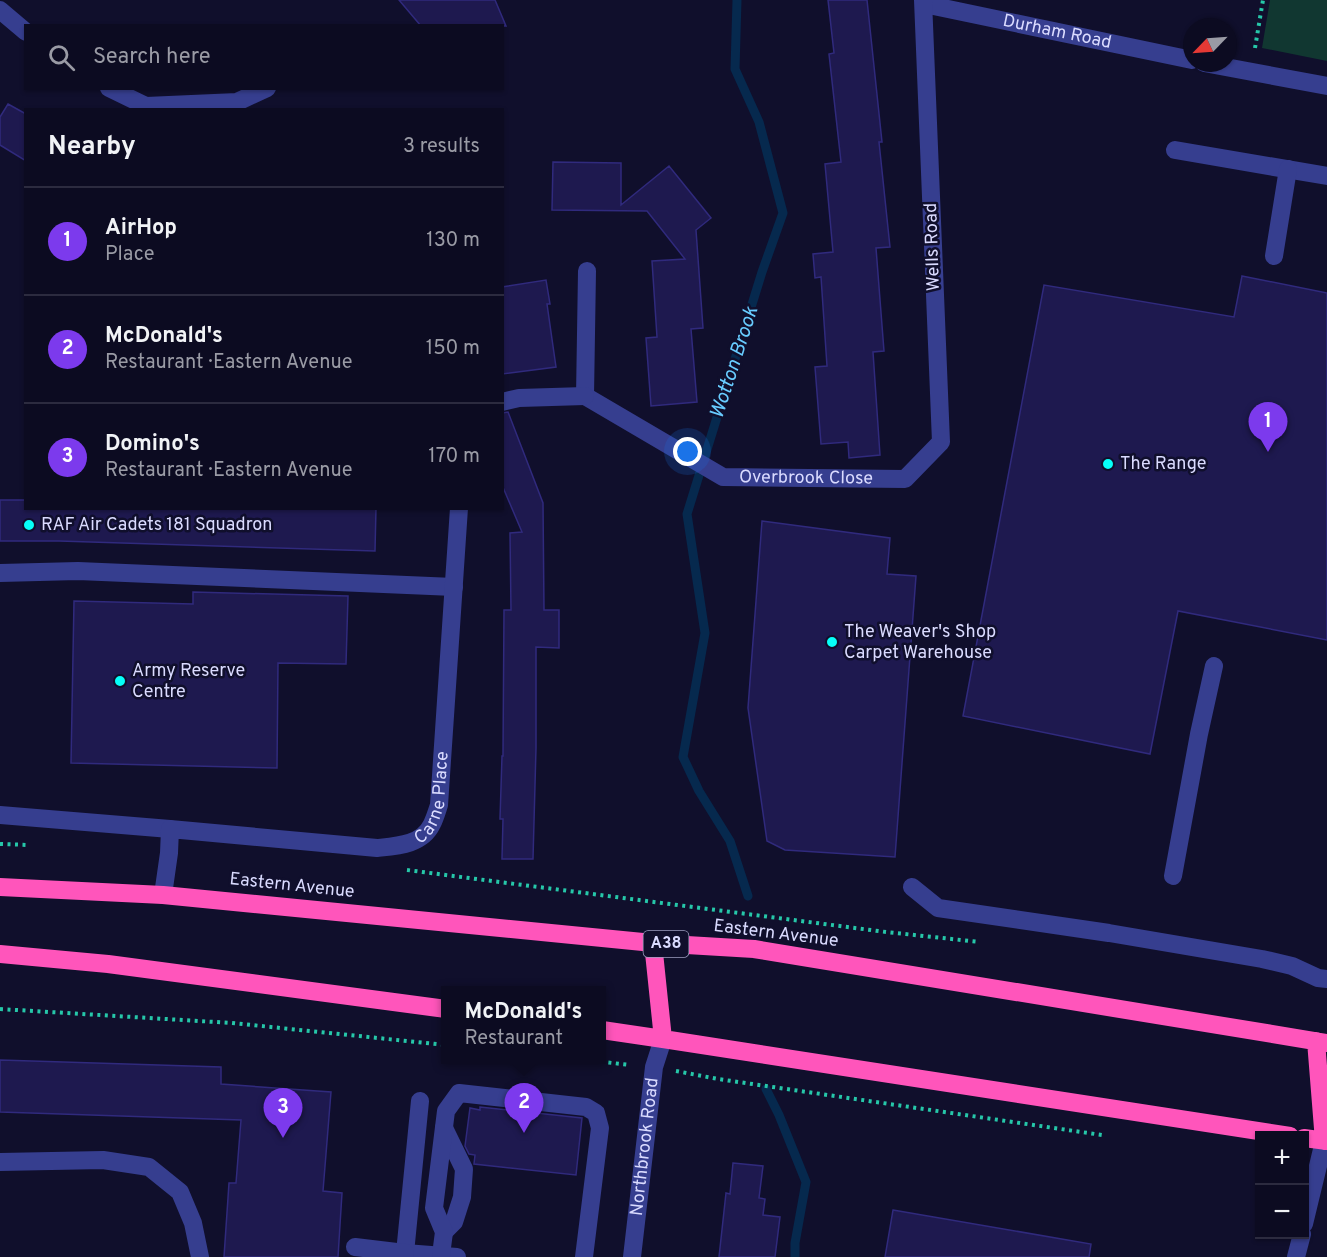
<!DOCTYPE html>
<html lang="en">
<head>
<meta charset="utf-8">
<style>
	body { margin:0; font-family:Overpass,sans-serif; background:#15142a; color:#f1f3f6 }
	.controls { position:absolute; right:18px; bottom:18px; display:grid; overflow:hidden; border-radius:0px; box-shadow:0 2px 4px #0004 }
	.controls button { width:54px; height:54px; display:grid; place-items:center; padding:0; border:0; border-bottom:2px solid #2c2b3f; background:#0c0b21; color:#f1f3f6; font:30px sans-serif }
	.compass { position:absolute; left:1183px; top:18px; width:54px; height:54px; border-radius:50%; background:#0c0b21; box-shadow:0 2px 4px #0004; rotate:245deg }
	.you { position:absolute; left:688px; top:452px; width:21px; height:21px; margin:-15px; border:4px solid #fff; border-radius:50%; background:#1a73e8; box-shadow:0 0 0 9px #1a73e833 }
	.badge { display:grid; place-items:center; width:39px; height:39px; border-radius:50%; background:#7c3aed; color:#fff; font-size:20px; font-weight:700 }
	.pin { position:absolute; translate:-50% -50px; filter:drop-shadow(0 2px 3px #0008) }
	.pin::after { content:''; position:absolute; top:32px; width:21px; height:18px; background:inherit; clip-path:polygon(0 0,100% 0,50% 100%) }
	.popup { position:absolute; left:441px; top:986px; width:165px; height:78px; box-sizing:border-box; display:grid; place-content:center; border-radius:0px; background:#0c0b21; filter:drop-shadow(0 2px 4px #0005); font-size:20px; white-space:nowrap; color:#9a9ba5 }
	.popup b { font-size:22px; color:#f1f3f6 }
	.popup::after { content:''; position:absolute; left:50%; top:100%; margin-left:-12px; border:12px solid transparent; border-top-color:#0c0b21 }
	.list { margin:0; padding:0; list-style:none }
	h2 { display:flex; justify-content:space-between; align-items:center; height:78px; margin:0; padding:0 24px; font-size:26px }
	h2 small { font-size:20px; font-weight:400; color:#9a9ba5 }
	.list li { display:grid; grid-template-columns:39px 1fr auto; gap:18px; align-items:center; box-sizing:border-box; height:108px; padding:0 24px; border-top:2px solid #2c2b3f }
	.list b { display:block; font-size:22px; white-space:nowrap }
	.list p { margin:0; font-size:20px; white-space:nowrap; color:#9a9ba5 }
	.list em { font-size:20px; font-style:normal; color:#9a9ba5 }
	.icon { flex:none; width:33px; height:33px; fill:none; stroke:currentColor; stroke-width:2; stroke-linecap:round; stroke-linejoin:round }
	.map { position:relative; flex:none; width:1327px; height:1257px; overflow:hidden }
	.search { position:absolute; background:#0c0b21; box-shadow:0 2px 4px #0004; left:24px; top:24px; width:480px; height:66px; display:flex; align-items:center; gap:15px; box-sizing:border-box; padding:0 21px; border-radius:0px; color:#9a9ba5; font-size:22px }
	.panel { position:absolute; background:#0c0b21; box-shadow:0 2px 4px #0004; left:24px; top:108px; width:480px; height:402px; border-radius:0px }
	.map>svg:first-child { display:block }
	.green { fill:#113731 }
	.lines { fill:none; stroke-linecap:round; stroke-linejoin:round }
	.stream { stroke:#06294e; stroke-width:9 }
	.building { fill:#1e194f; stroke:#302a7d; stroke-width:1.5 }
	.path { stroke:#26c7a9; stroke-width:4; stroke-dasharray:3 4.5; stroke-linecap:butt }
	.minor { stroke:#363e8f; stroke-width:18 }
	.highway { stroke:#f5b; stroke-width:18 }
	.poi-dot { fill:#06fff9; stroke:#100f2c; stroke-width:2 }
	.labels { text-anchor:middle; dominant-baseline:central; stroke-width:5; stroke-linejoin:round; paint-order:stroke }
	.shield { fill:#100f2c; stroke:#9d9ec0; stroke-width:1.5 }
	.shield-label { font-size:16px; font-weight:bold; fill:#dadbff }
	.street-label { font-size:18px; fill:#dadbff; stroke:#100f2c }
	.poi-label { font-size:18px; fill:#dadbff; stroke:#100f2c; text-anchor:start }
	.water-label { font-size:20px; font-style:italic; fill:#68ccff; stroke:#100f2c }
</style>
</head>
<body>
<div class="map">
<svg width="1327" height="1257" viewBox="0 0 1327 1257">
	<rect width="100%" height="100%" fill="#100f2c"/>
	<path class="green" d="M 1270,0 L 1327,0 L 1327,61 L 1262,48 Z"/>
	<g class="lines">
		<path class="stream" d="M 737,0 L 735,69 L 759,122 L 783,213 L 762,272 L 687,514 L 705,633 L 683,757 L 699,791 L 730,841 L 748,896
			M 766,1089 L 779,1115 L 806,1182 L 795,1243 L 795,1257"/>
	</g>
	<path class="building" d="M 399,0 L 495,0 L 506,26 L 421,26 Z
		M 828,0 L 867,0 L 882,142 L 879,142 L 890,247 L 876,248 L 884,351 L 873,352 L 880,455 L 849,458 L 848,442 L 821,444 L 815,367 L 827,366 L 821,277 L 815,278 L 813,254 L 833,252 L 825,164 L 841,162 L 829,54 L 834,53 Z
		M 8,104 L 26,114 L 26,161 L 0,145 L 0,117 Z
		M 553,162 L 621,163 L 621,205 L 669,166 L 711,218 L 696,230 L 703,328 L 691,329 L 697,402 L 651,406 L 646,338 L 657,337 L 652,261 L 685,259 L 647,211 L 552,210 Z
		M 1242,276 L 1327,293 L 1327,640 L 1178,611 L 1150,754 L 963,716 L 1044,285 L 1234,317 Z
		M 546,280 L 550,304 L 547,304 L 556,367 L 502,374 L 502,287 Z
		M 508,412 L 543,503 L 544,610 L 559,610 L 559,648 L 536,647 L 536,748 L 533,859 L 502,859 L 503,819 L 500,819 L 502,756 L 503,756 L 504,610 L 511,610 L 510,533 L 522,532 L 502,485 L 502,413 Z
		M 0,500 L 26,500 L 26,508 L 376,508 L 375,551 L 59,541 L 0,541 Z
		M 762,521 L 890,538 L 887,574 L 916,576 L 895,857 L 785,850 L 767,841 L 748,708 Z
		M 193,592 L 348,596 L 346,664 L 278,663 L 277,768 L 71,763 L 74,601 L 193,604 Z
		M 0,1060 L 221,1067 L 221,1084 L 331,1092 L 323,1191 L 342,1193 L 338,1257 L 224,1257 L 229,1183 L 236,1183 L 241,1120 L 0,1112 Z
		M 480,1107 L 582,1118 L 576,1175 L 474,1164 L 475,1155 L 469,1154 L 465,1146 L 470,1108 L 480,1110 Z
		M 733,1163 L 763,1166 L 759,1198 L 765,1199 L 763,1215 L 780,1217 L 775,1257 L 719,1257 L 726,1193 L 730,1194 Z
		M 893,1210 L 1091,1244 L 1089,1257 L 885,1257 Z"/>
	<g class="lines">
		<path class="path" d="M 1255,48 L 1263,0
			M 0,844 L 29,845
			M 407,870 L 886,932 L 980,942
			M 0,1009 L 232,1023 L 446,1045
			M 586,1060 L 630,1065
			M 676,1071 L 718,1079 L 1102,1135"/>
		<g class="minor">
			<path id="s1" d="M 924,4 L 1192,60"/>
			<path d="M 0,10 L 26,32"/>
			<path d="M 1204,63 L 1327,86"/>
			<path d="M 109,88 L 146,106 L 237,102 L 267,88"/>
			<path d="M 1175,150 L 1327,176"/>
			<path d="M 1274,256 L 1288,169"/>
			<path id="s2" d="M 587,271 L 585,396 L 723,477 L 905,479 L 941,442 L 923,0"/>
			<path d="M 502,402 L 519,398 L 585,396"/>
			<path d="M 0,573 L 78,571 L 454,587"/>
			<path d="M 0,815 L 170,829"/>
			<path d="M 1173,876 L 1199,734 L 1214,666"/>
			<path d="M 912,887 L 938,908 L 1109,933 L 1262,959 L 1292,966 L 1318,978 L 1327,979"/>
			<path id="s3" d="M 163,895 L 169,853 L 170,829 L 377,848 C 397,846 422,845 432,824 C 435,818 437,811 439,805 L 459,508"/>
			<path d="M 420,1101 L 405,1253 L 457,1257"/>
			<path d="M 0,1162 L 103,1160 L 149,1167 L 180,1192 L 193,1223 L 200,1257"/>
			<path d="M 1304,1224 L 1324,1141"/>
			<path d="M 444,1232 L 454,1222 L 462,1197 L 464,1169 L 444,1128"/>
			<path d="M 355,1247 L 405,1253"/>
			<path d="M 441,1255 L 444,1232 L 434,1208 L 446,1111 L 459,1093 L 586,1107 L 596,1113 L 600,1128 L 584,1257"/>
			<path id="s4" d="M 632,1257 L 654,1067 L 663,1039"/>
			<path d="M 1296,1257 L 1302,1234"/>
		</g>
		<path class="highway" d="M 0,887 L 163,895 L 653,943 L 754,949 L 1327,1043
			M 653,943 L 663,1039
			M 0,954 L 108,964 L 446,1009
			M 602,1030 L 663,1039 L 1290,1136
			M 1316,1041 L 1324,1141
			M 1304,1138 L 1327,1141"/>
	</g>
	<g class="poi-dot">
		<circle cx="1108" cy="464" r="6"/>
		<circle cx="29" cy="525" r="6"/>
		<circle cx="832" cy="642" r="6"/>
		<circle cx="120" cy="681" r="6"/>
	</g>
	<g class="labels">
		<rect class="shield" x="643.5" y="931" width="45" height="26" rx="4.5"/>
		<g class="shield-label">
			<text x="666" y="944">A38</text>
		</g>
		<g class="street-label">
			<text stroke="none"><textPath href="#s1" startOffset="136">Durham Road</textPath></text>
			<text transform="translate(933 247) rotate(-92)">Wells Road</text>
			<text stroke="none"><textPath href="#s2" startOffset="368">Overbrook Close</textPath></text>
			<text stroke="none"><textPath href="#s3" startOffset="363">Carne Place</textPath></text>
			<text transform="translate(292 886) rotate(6)">Eastern Avenue</text>
			<text transform="translate(776 934) rotate(7)">Eastern Avenue</text>
			<text stroke="none"><textPath href="#s4" startOffset="111">Northbrook Road</textPath></text>
		</g>
		<g class="poi-label">
			<text x="1120" y="464">The Range</text>
			<text x="41" y="525">RAF Air Cadets 181 Squadron</text>
			<text x="844" y="632">The Weaver's Shop<tspan x="844" dy="21">Carpet Warehouse</tspan></text>
			<text x="132" y="671">Army Reserve<tspan x="132" dy="21">Centre</tspan></text>
		</g>
		<g class="water-label">
			<text transform="translate(735 363) rotate(-72)">Wotton Brook</text>
		</g>
	</g>
</svg>
<div class="controls">
<button>+</button>
<button>−</button>
</div>
<svg class="compass" viewBox="-18 -18 36 36"><path d="M0-13l5 13h-10z" fill="#e53935"/><path d="M0 13l5-13h-10z" fill="#9a9ba5"/></svg>
<div class="you"></div>
<div class="pin badge" style="left:1268px;top:452px">1</div>
<div class="pin badge" style="left:524px;top:1133px">2</div>
<div class="popup"><b>McDonald's</b>Restaurant</div>
<div class="pin badge" style="left:283px;top:1138px">3</div>
<div class="search"><svg class="icon" aria-label="search" viewBox="0 0 24 24"><circle cx="10" cy="10" r="6"/><path d="M15 15l6 6"/></svg>Search here</div>
<section class="panel">
<h2>Nearby<small>3 results</small></h2>
<ul class="list">
<li><span class="badge">1</span><div><b>AirHop</b><p>Place</p></div><em>130 m</em></li>
<li><span class="badge">2</span><div><b>McDonald's</b><p>Restaurant · Eastern Avenue</p></div><em>150 m</em></li>
<li><span class="badge">3</span><div><b>Domino's</b><p>Restaurant · Eastern Avenue</p></div><em>170 m</em></li>
</ul>
</section>
</div>
</body>
</html>
